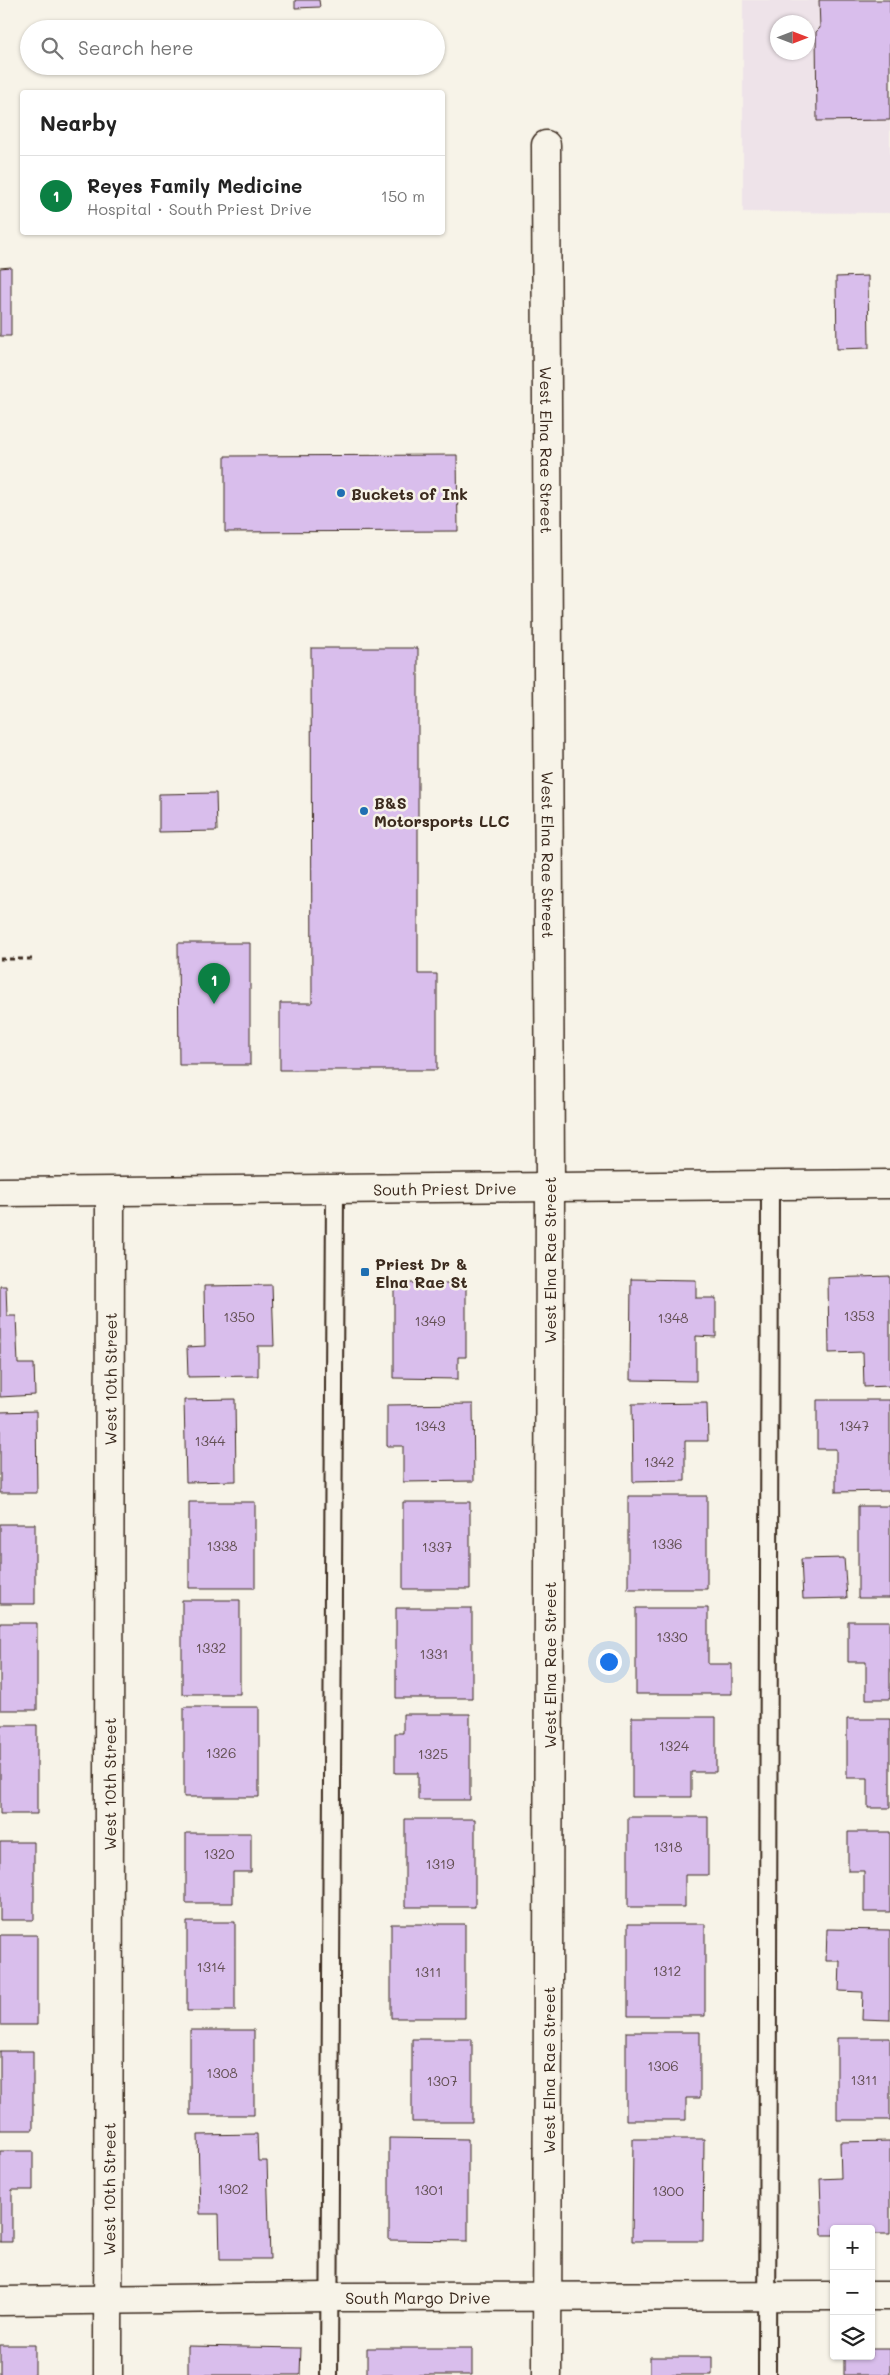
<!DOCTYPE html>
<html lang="en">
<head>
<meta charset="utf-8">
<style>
	body { margin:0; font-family:Mali,sans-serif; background:#f2f2f2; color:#222 }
	.controls { position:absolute; right:15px; bottom:15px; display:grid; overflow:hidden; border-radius:5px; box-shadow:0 1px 4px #0004 }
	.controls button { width:45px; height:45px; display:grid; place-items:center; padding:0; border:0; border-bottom:1px solid #e0e0e0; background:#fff; color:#222; font:25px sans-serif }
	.compass { position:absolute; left:770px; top:15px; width:45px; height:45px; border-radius:50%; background:#fff; box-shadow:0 1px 4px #0004; rotate:90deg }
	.you { position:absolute; left:608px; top:1661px; width:18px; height:18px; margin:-12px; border:4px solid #fff; border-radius:50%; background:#1a73e8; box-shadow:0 0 0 8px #1a73e833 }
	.badge { display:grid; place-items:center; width:32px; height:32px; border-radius:50%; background:#0b8043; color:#fff; font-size:16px; font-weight:700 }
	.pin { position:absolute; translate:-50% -41px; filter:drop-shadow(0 1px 2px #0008) }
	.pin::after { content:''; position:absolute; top:26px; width:18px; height:15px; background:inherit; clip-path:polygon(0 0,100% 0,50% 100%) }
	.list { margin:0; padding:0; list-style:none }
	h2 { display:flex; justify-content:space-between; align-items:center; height:65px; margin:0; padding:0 20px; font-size:21px }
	h2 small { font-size:16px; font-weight:400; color:#767676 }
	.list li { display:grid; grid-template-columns:32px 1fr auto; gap:15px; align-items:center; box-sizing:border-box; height:80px; padding:0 20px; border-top:1px solid #e0e0e0 }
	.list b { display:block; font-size:19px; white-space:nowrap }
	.list p { margin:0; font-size:16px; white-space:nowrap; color:#767676 }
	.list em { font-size:16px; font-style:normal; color:#767676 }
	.icon { flex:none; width:28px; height:28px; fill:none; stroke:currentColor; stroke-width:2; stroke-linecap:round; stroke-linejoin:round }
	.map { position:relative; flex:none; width:890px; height:2375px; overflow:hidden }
	.search { position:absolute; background:#fff; box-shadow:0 1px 4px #0004; left:20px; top:20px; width:425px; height:55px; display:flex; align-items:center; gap:12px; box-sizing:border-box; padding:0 18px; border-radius:28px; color:#767676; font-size:19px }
	.panel { position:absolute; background:#fff; box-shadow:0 1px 4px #0004; left:20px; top:90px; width:425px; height:145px; border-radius:5px }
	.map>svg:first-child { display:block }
	.built { fill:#eee3e9; fill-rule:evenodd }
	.building { fill:#d9beec; stroke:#3b2a1e }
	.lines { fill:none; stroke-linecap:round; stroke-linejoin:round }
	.lane-casing { stroke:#3b2a1e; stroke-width:20 }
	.street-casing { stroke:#3b2a1e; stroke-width:31 }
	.secondary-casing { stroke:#3b2a1e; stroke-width:31 }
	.path { stroke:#3b2a1e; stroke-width:3; stroke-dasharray:5 4; stroke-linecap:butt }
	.lane { stroke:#f7f3e8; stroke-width:16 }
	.street { stroke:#f7f3e8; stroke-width:28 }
	.secondary { stroke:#f7f3e8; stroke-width:28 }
	.poi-dot { fill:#1f6fb2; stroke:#f7f3e8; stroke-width:2 }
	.labels { text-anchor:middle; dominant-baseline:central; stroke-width:5; stroke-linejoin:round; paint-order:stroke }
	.number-label { font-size:14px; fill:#624f52 }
	.street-label { font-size:16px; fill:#3b2a1e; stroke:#f7f3e8 }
	.poi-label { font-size:16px; font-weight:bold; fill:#3b2a1e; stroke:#f7f3e8; text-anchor:start }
</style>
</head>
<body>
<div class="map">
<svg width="890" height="2375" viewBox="0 0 890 2375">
	<rect width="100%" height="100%" fill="#f7f3e8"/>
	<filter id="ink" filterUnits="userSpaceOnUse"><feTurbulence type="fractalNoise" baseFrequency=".02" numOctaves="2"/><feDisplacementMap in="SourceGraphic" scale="10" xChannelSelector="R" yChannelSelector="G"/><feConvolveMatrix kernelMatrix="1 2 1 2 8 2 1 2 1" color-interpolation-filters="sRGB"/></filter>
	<g filter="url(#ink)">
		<path class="built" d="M 743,0 L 890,0 L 890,213 L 743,212 ZM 778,22 L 808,22 L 808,52 L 778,52 Z"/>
		<path class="building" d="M 295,0 L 319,0 L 320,7 L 295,8 Z
			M 819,0 L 890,0 L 890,120 L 817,121 L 816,32 L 820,28 Z
			M 11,267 L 11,336 L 0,336 L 0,268 Z
			M 868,276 L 869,348 L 837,349 L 836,277 Z
			M 457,455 L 458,531 L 225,532 L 225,456 Z
			M 311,648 L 418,648 L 418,974 L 437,974 L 437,1070 L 280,1070 L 280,1003 L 312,1003 Z
			M 216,793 L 217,831 L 159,832 L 159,794 Z
			M 178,943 L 250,943 L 250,1065 L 179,1065 Z
			M 890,1276 L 890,1386 L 864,1387 L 863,1352 L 829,1353 L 828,1278 Z
			M 631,1279 L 696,1280 L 696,1298 L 716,1298 L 716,1337 L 696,1336 L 696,1381 L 630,1380 Z
			M 394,1283 L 466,1283 L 466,1357 L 458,1357 L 458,1379 L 394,1378 Z
			M 272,1285 L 274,1346 L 258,1346 L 258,1376 L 188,1377 L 187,1347 L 205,1346 L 204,1286 Z
			M 0,1286 L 6,1286 L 7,1316 L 16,1316 L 18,1364 L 34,1364 L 35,1395 L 0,1397 Z
			M 235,1399 L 236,1481 L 186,1482 L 184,1400 Z
			M 817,1400 L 890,1400 L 890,1491 L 836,1492 L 836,1449 L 817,1449 Z
			M 707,1403 L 708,1441 L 685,1441 L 685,1481 L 633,1482 L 632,1404 Z
			M 473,1404 L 474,1481 L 403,1482 L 403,1446 L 387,1446 L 387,1405 Z
			M 36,1411 L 37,1493 L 0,1493 L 0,1412 Z
			M 628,1496 L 707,1496 L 707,1589 L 628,1589 Z
			M 189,1502 L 255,1502 L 255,1588 L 189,1588 Z
			M 403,1502 L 470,1502 L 470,1589 L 403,1589 Z
			M 858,1506 L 890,1506 L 890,1598 L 858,1598 Z
			M 0,1524 L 35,1524 L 35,1604 L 0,1604 Z
			M 844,1558 L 847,1598 L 803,1599 L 801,1559 Z
			M 182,1600 L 240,1600 L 240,1694 L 182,1694 Z
			M 396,1608 L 472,1608 L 472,1698 L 396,1698 Z
			M 636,1608 L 708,1608 L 708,1664 L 732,1664 L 732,1694 L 636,1694 Z
			M 848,1621 L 890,1621 L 890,1699 L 866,1699 L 866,1662 L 848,1662 Z
			M 0,1623 L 37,1623 L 37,1710 L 0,1710 Z
			M 184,1707 L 259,1707 L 259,1797 L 184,1797 Z
			M 403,1714 L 470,1714 L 470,1800 L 418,1800 L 418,1773 L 395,1773 L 395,1733 L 403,1733 Z
			M 632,1717 L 716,1717 L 716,1772 L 691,1772 L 691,1797 L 632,1797 Z
			M 847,1719 L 890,1719 L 890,1808 L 868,1808 L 868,1778 L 847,1778 Z
			M 0,1725 L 37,1725 L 37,1814 L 0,1814 Z
			M 628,1817 L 708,1817 L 708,1875 L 685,1875 L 685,1907 L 628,1907 Z
			M 405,1819 L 475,1819 L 475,1907 L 405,1907 Z
			M 848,1832 L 890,1832 L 890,1912 L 864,1912 L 864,1871 L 848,1871 Z
			M 186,1833 L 251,1833 L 251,1872 L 233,1872 L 233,1903 L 186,1903 Z
			M 0,1842 L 34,1842 L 34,1920 L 0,1920 Z
			M 187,1922 L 235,1922 L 235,2011 L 187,2011 Z
			M 391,1924 L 465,1924 L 465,2018 L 391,2018 Z
			M 628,1924 L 705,1924 L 705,2016 L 628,2016 Z
			M 827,1929 L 890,1930 L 890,2020 L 862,2019 L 863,1992 L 839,1991 L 840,1961 L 826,1961 Z
			M 0,1935 L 37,1935 L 37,2025 L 0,2025 Z
			M 190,2030 L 254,2030 L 254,2115 L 190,2115 Z
			M 626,2032 L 700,2032 L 700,2098 L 686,2098 L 686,2120 L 626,2120 Z
			M 837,2038 L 890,2038 L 890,2120 L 837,2120 Z
			M 412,2039 L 472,2039 L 472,2122 L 412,2122 Z
			M 0,2051 L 33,2051 L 33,2130 L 0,2130 Z
			M 257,2134 L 258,2161 L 267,2161 L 270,2259 L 220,2259 L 219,2214 L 200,2214 L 198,2135 Z
			M 389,2138 L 468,2139 L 468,2241 L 389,2240 Z
			M 633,2139 L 704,2139 L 703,2241 L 632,2241 Z
			M 890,2141 L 890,2234 L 871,2234 L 871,2229 L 834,2229 L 834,2235 L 822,2235 L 820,2179 L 841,2178 L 840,2142 Z
			M 0,2151 L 33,2151 L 33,2190 L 12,2190 L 12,2242 L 0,2242 Z
			M 0,2345 L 35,2345 L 35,2375 L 0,2375 Z
			M 188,2346 L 301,2348 L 300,2375 L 188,2375 Z
			M 367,2348 L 472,2348 L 472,2375 L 367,2375 Z
			M 871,2349 L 890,2349 L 890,2375 L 844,2375 L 844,2356 L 871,2356 Z
			M 650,2357 L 712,2357 L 712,2375 L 650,2375 Z"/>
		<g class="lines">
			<g class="lane-casing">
				<path id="lane" d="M 329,2375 L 335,1190
					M 767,2375 L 770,1185"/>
			</g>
			<g class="street-casing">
				<g id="street">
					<path id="s1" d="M 546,145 L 550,1188 L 547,2375"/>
					<path d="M 871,2296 L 890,2296"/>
					<path id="s2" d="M 0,2301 L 329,2297 L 834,2296"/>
					<path id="s3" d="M 108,2375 L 110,1192"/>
				</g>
			</g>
			<g class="secondary-casing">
				<g id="secondary">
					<path id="s4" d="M 0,1192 L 890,1184"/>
				</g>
			</g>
			<path class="path" d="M 0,959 L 34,959"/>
			<use href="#lane" class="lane"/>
			<use href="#street" class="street"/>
			<use href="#secondary" class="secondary"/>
		</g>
	</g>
	<g class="poi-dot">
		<circle cx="341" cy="493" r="5"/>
		<circle cx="364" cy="811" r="5"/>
		<rect x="360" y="1267" width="10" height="10" rx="2.5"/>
	</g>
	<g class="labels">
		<g class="number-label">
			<text x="859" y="1315">1353</text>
			<text x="239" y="1316">1350</text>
			<text x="673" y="1317">1348</text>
			<text x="430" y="1320">1349</text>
			<text x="430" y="1425">1343</text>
			<text x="854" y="1425">1347</text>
			<text x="210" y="1440">1344</text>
			<text x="659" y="1461">1342</text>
			<text x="667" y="1543">1336</text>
			<text x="222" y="1545">1338</text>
			<text x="437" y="1546">1337</text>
			<text x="672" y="1636">1330</text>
			<text x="211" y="1647">1332</text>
			<text x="434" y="1653">1331</text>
			<text x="674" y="1745">1324</text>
			<text x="221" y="1752">1326</text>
			<text x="433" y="1753">1325</text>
			<text x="668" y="1846">1318</text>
			<text x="219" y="1853">1320</text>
			<text x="440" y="1863">1319</text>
			<text x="211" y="1966">1314</text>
			<text x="667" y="1970">1312</text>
			<text x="428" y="1971">1311</text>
			<text x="663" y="2065">1306</text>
			<text x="222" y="2072">1308</text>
			<text x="864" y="2079">1311</text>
			<text x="442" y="2080">1307</text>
			<text x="233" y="2188">1302</text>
			<text x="429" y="2189">1301</text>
			<text x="668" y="2190">1300</text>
		</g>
		<g class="street-label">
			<text stroke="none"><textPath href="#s1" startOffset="305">West Elna Rae Street</textPath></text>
			<text stroke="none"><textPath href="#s1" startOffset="710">West Elna Rae Street</textPath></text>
			<text stroke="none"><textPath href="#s4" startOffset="445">South Priest Drive</textPath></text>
			<text transform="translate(549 1260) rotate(-90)">West Elna Rae Street</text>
			<text stroke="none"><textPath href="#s3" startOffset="996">West 10th Street</textPath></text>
			<text transform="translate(549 1665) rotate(-90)">West Elna Rae Street</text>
			<text stroke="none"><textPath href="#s3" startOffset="591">West 10th Street</textPath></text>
			<text transform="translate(548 2070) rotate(-90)">West Elna Rae Street</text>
			<text stroke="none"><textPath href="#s3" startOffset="186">West 10th Street</textPath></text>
			<text stroke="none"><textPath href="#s2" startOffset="418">South Margo Drive</textPath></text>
		</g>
		<g class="poi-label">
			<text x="351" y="493">Buckets of Ink</text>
			<text x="374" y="802">B&amp;S<tspan x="374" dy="18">Motorsports LLC</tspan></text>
			<text x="375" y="1263">Priest Dr &amp;<tspan x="375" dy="18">Elna Rae St</tspan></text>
		</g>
	</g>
</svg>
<div class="controls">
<button>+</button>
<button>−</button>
<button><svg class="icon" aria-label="layers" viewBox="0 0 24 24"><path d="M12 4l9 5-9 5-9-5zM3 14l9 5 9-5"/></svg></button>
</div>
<svg class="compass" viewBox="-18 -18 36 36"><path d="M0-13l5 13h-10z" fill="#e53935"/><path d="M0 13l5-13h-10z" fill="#767676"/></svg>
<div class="you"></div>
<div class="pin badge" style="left:214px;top:1004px">1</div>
<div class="search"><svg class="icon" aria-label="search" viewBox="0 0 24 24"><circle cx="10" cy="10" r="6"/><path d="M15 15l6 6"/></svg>Search here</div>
<section class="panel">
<h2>Nearby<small></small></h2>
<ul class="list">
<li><span class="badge">1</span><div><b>Reyes Family Medicine</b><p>Hospital · South Priest Drive</p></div><em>150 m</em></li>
</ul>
</section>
</div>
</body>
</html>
